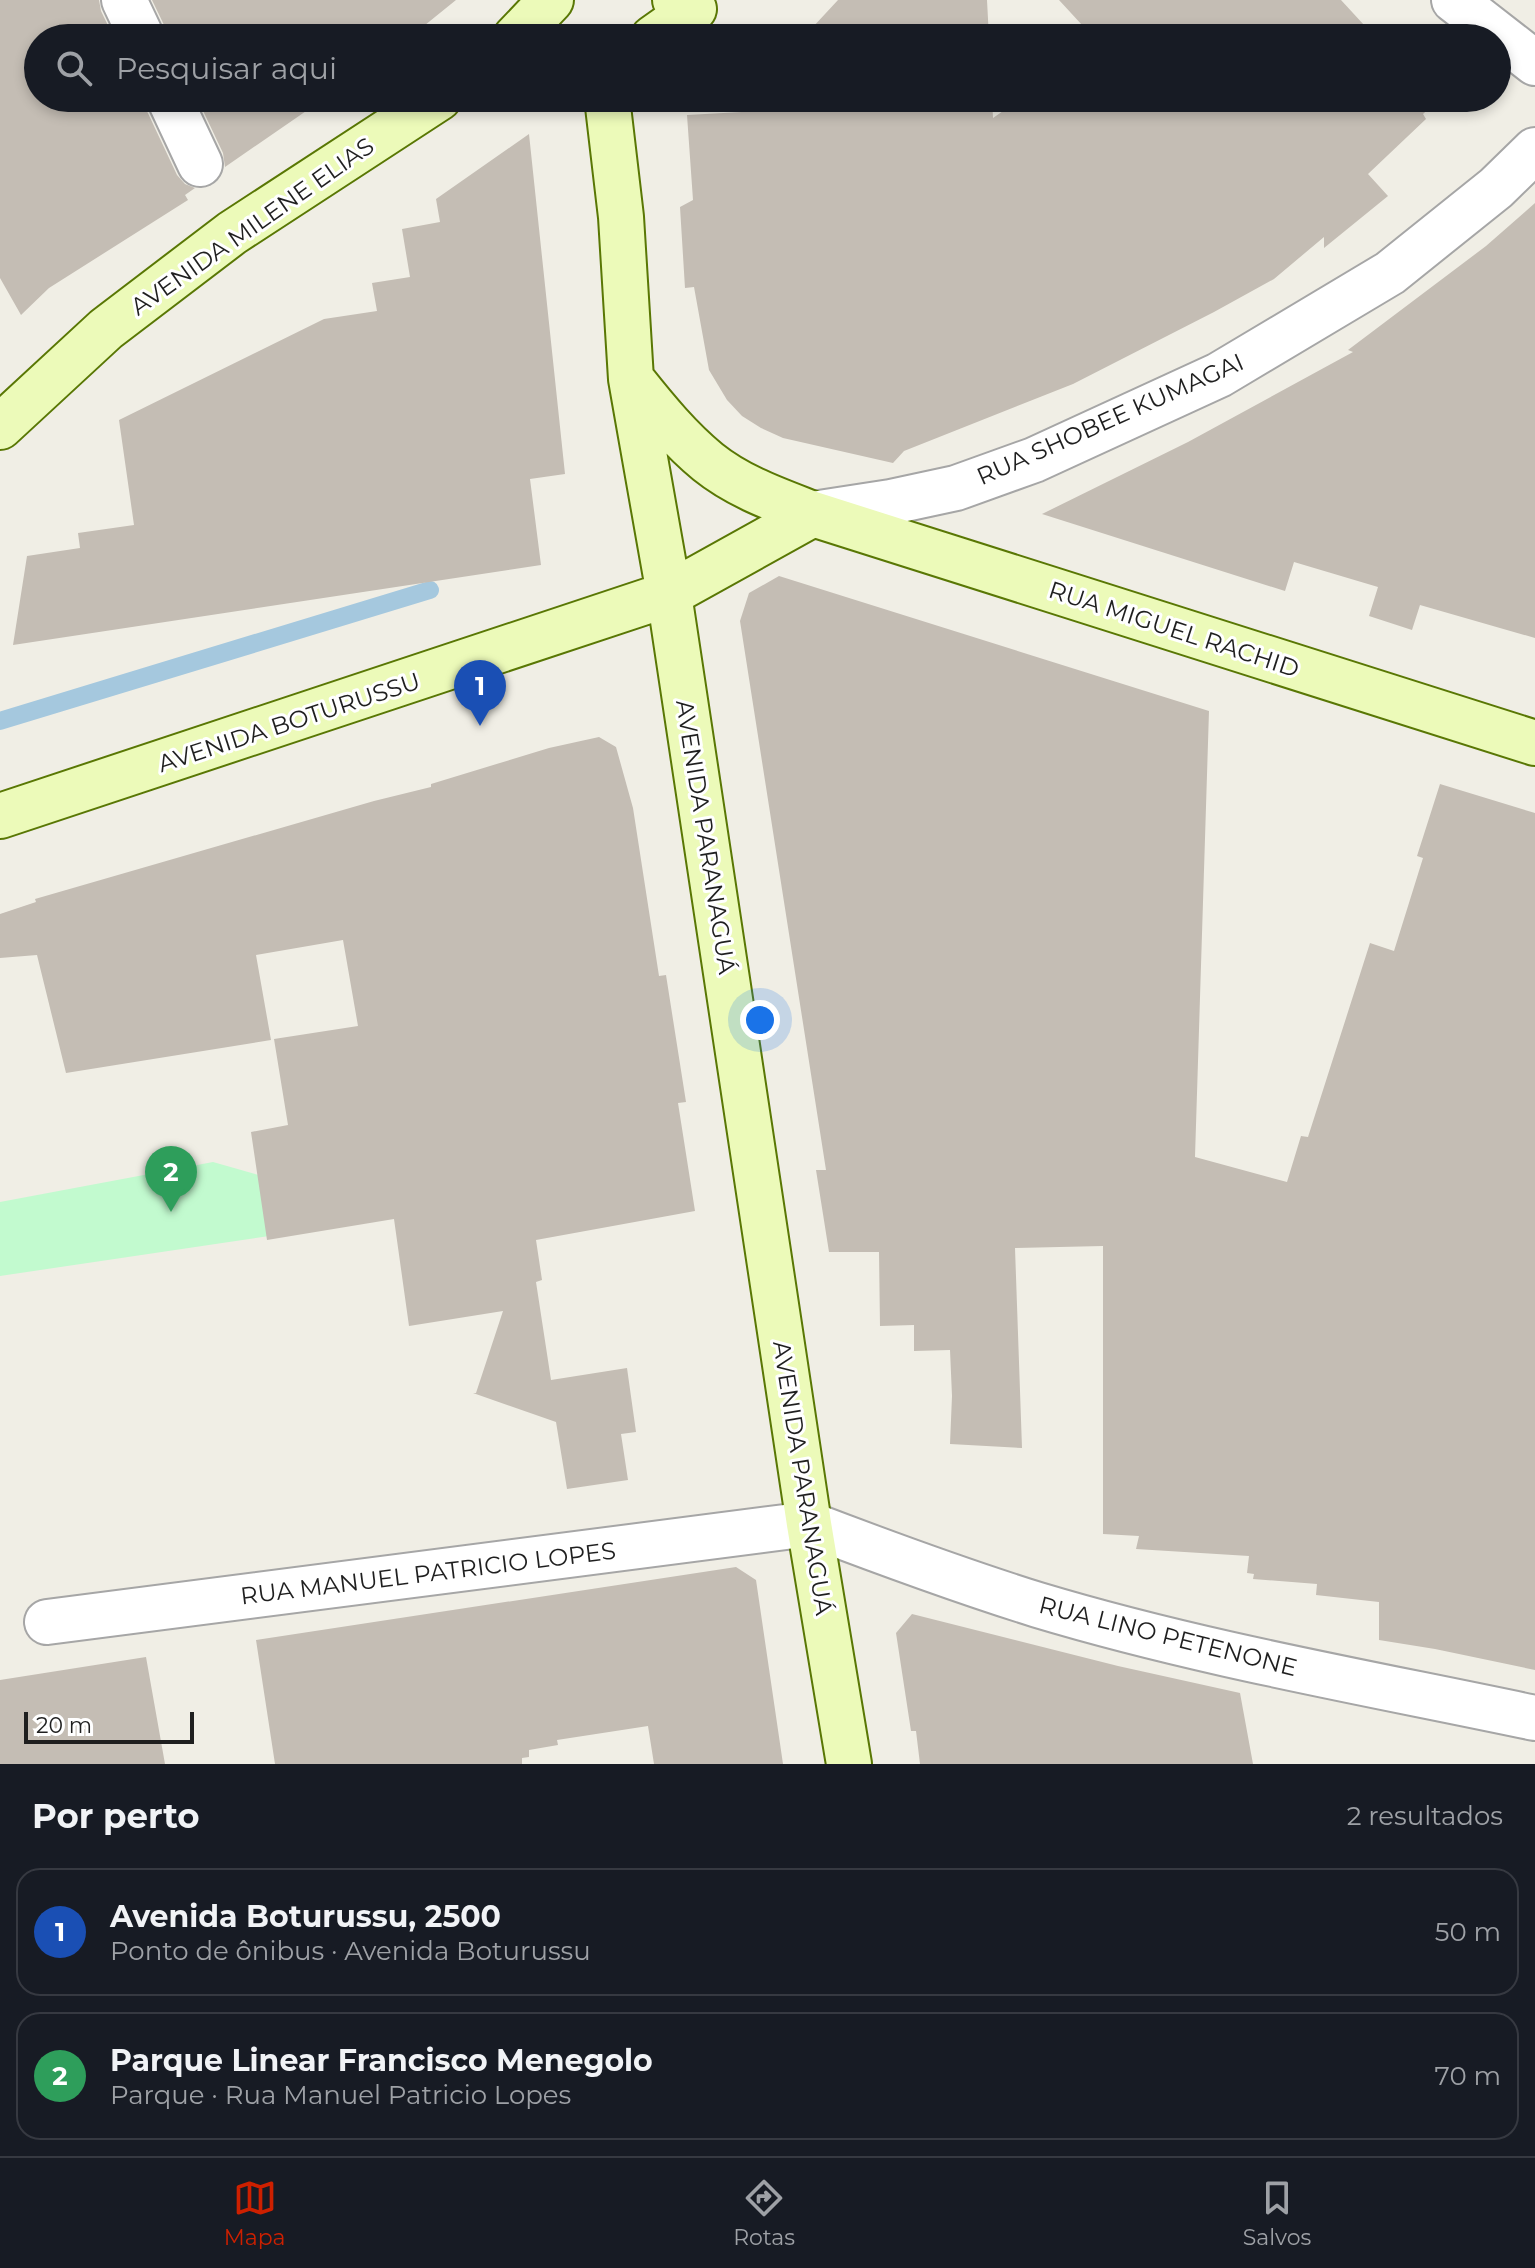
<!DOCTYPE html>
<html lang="pt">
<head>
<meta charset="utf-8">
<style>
	body { margin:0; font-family:Montserrat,sans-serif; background:#20242c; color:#f1f3f6 }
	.scale { position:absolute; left:24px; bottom:20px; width:170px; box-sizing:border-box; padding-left:8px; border:4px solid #1f1f1f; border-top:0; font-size:22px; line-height:28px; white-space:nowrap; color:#1f1f1f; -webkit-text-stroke:6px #fff; paint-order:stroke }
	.you { position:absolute; left:760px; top:1020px; width:28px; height:28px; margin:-20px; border:6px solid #fff; border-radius:50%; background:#1a73e8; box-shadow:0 0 0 12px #1a73e833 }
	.badge { display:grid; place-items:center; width:52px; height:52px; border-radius:50%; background:#cd2000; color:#fff; font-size:26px; font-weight:700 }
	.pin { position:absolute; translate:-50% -66px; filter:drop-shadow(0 2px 4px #0008) }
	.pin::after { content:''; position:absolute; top:42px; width:28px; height:24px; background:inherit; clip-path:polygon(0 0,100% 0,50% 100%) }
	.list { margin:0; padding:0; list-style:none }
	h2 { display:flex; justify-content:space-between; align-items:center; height:104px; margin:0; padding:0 32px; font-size:34px }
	h2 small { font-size:26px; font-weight:400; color:#9ea1a6 }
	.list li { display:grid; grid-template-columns:52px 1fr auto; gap:24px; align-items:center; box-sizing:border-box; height:128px; margin:0 16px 16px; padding:0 16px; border:2px solid #363941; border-radius:24px }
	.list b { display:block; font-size:30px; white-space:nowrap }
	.list p { margin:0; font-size:26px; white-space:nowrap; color:#9ea1a6 }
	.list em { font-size:26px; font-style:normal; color:#9ea1a6 }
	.icon { flex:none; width:44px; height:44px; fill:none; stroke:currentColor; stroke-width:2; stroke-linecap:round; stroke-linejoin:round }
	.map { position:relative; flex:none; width:1535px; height:1764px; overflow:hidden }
	.search { position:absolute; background:#171b24; box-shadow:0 4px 12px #0003; left:24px; right:24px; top:24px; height:88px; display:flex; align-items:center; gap:20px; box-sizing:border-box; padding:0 28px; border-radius:44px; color:#9ea1a6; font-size:30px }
	.sheet { height:392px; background:#171b24 }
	nav { display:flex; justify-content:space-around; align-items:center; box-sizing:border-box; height:112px; border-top:2px solid #363941; background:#171b24; font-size:22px; color:#9ea1a6 }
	nav a { display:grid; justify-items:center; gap:4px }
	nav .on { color:#cd2000 }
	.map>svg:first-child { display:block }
	.park { fill:#c2facf }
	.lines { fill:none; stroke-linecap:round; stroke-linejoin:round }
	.stream { stroke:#a5c8de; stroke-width:18 }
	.building { fill:#c4bdb4 }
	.minor-casing { stroke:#a6a6a6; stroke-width:48 }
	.tertiary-casing { stroke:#a6a6a6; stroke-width:48 }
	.secondary-casing { stroke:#597704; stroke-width:48 }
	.minor { stroke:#fff; stroke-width:44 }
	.tertiary { stroke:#fff; stroke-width:44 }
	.secondary { stroke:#ecfab9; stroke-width:44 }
	.labels { text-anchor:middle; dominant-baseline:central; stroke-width:6; stroke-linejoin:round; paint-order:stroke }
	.street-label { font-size:24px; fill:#1f1f1f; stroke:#fff }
</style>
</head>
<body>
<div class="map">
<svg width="1535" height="1764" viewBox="0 0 1535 1764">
	<rect width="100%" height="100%" fill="#f0eee5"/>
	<path class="park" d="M 213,1162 L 262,1176 L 363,1222 L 0,1276 L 0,1202 Z"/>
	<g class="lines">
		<path class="stream" d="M 0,721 L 430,590"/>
	</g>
	<path class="building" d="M 0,0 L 99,0 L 101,11 L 114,38 L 38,38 L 38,98 L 144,98 L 146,109 L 177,175 L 185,184 L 195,188 L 185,195 L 188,200 L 49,288 L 21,315 L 0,278 Z
		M 152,0 L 456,0 L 409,38 L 167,38 L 165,27 Z
		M 838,0 L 987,0 L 989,38 L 822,38 L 812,28 Z
		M 1059,0 L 1341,0 L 1376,38 L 1094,38 Z
		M 197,98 L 325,98 L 225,167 L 223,153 Z
		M 779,98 L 992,98 L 993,118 L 1016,102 L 1018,109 L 1031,98 L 1432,98 L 1436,102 L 1423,114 L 1426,119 L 1368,174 L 1388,196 L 1324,248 L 1324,237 L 1274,279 L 1214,312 L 1073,384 L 904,451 L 893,463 L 783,438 L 761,428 L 742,416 L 727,400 L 709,370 L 694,287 L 685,288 L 680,207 L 693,200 L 687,115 L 780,110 Z
		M 529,134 L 565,474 L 530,479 L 541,565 L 13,645 L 27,556 L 80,548 L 78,533 L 134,525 L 119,420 L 324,319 L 377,311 L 372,283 L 410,277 L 402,229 L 440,222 L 436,199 Z
		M 1535,203 L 1535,638 L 1420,605 L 1412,630 L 1369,616 L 1378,587 L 1294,562 L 1285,591 L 1042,514 L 1188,442 L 1353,352 L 1348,350 L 1486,246 Z
		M 779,576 L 1209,711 L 1195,1157 L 1287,1182 L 1301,1136 L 1308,1137 L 1370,943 L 1394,951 L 1423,858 L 1417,856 L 1440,784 L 1535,813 L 1535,1670 L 1435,1649 L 1379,1640 L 1379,1602 L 1316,1595 L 1317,1584 L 1253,1579 L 1254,1574 L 1247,1573 L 1249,1556 L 1136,1549 L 1139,1536 L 1103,1534 L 1103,1246 L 1015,1248 L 1022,1448 L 950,1444 L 952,1396 L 950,1350 L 914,1351 L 914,1325 L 880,1326 L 879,1252 L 829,1252 L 816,1170 L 826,1170 L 740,621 L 749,593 Z
		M 599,737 L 616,747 L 633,808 L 659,976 L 666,975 L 686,1102 L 678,1103 L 695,1211 L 536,1240 L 542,1280 L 536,1282 L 551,1380 L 627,1368 L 636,1432 L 621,1434 L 628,1480 L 567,1489 L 556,1422 L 473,1393 L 476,1393 L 503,1311 L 409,1326 L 394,1219 L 267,1240 L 251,1132 L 288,1125 L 274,1039 L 358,1026 L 343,940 L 256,955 L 271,1040 L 66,1073 L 37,955 L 0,958 L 0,914 L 36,902 L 35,899 L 374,801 L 431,787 L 431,784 L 549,748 Z
		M 736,1567 L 756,1580 L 783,1764 L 654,1764 L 648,1726 L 557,1740 L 558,1745 L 529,1750 L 529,1757 L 522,1758 L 522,1764 L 275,1764 L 256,1640 Z
		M 912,1614 L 1118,1666 L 1240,1693 L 1253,1764 L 920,1764 L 916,1731 L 911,1731 L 896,1633 Z
		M 146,1657 L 165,1764 L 0,1764 L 0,1680 Z"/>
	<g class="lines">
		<g class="minor-casing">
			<path id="minor" d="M 124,0 L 142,38
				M 1454,0 L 1535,63
				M 169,98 L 200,164
				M 47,1622 L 809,1524 C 885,1553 961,1581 1038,1605 C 1201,1654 1369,1683 1535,1718"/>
		</g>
		<g class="tertiary-casing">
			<path id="tertiary" d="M 813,514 L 891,502 L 956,488 L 1034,460 L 1219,375 L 1390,273 L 1496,188 L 1535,150"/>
		</g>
		<g class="secondary-casing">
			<path id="secondary" d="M 515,38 L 551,0
				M 653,38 L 694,9 L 675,0
				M 607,98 L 621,217 L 631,379 L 669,594 L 809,1524 L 849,1764
				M 633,381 C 656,410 680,439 708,462 C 739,487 777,500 813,514 L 1535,743
				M 0,427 L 106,329 L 232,233 L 439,98
				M 0,816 L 669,594 L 813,514"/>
		</g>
		<use href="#minor" class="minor"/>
		<use href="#tertiary" class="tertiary"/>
		<use href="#secondary" class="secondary"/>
	</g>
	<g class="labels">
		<g class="street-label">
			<text transform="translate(252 226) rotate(-35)">AVENIDA MILENE ELIAS</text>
			<text transform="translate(1110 419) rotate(-24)">RUA SHOBEE KUMAGAI</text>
			<text transform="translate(1174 629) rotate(18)">RUA MIGUEL RACHID</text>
			<text transform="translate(289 722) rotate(-18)">AVENIDA BOTURUSSU</text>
			<text transform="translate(706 837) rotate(81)">AVENIDA PARANAGUÁ</text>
			<text transform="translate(803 1478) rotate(81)">AVENIDA PARANAGUÁ</text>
			<text transform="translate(428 1573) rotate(-7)">RUA MANUEL PATRICIO LOPES</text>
			<text transform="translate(1168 1636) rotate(14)">RUA LINO PETENONE</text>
		</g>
	</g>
</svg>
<div class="scale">20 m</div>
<div class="you"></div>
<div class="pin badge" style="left:480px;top:726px;background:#1a4fb4">1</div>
<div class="pin badge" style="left:171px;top:1212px;background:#2e9e5b">2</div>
<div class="search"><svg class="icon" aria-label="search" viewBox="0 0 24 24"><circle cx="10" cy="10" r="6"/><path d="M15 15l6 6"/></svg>Pesquisar aqui</div>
</div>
<section class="sheet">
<h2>Por perto<small>2 resultados</small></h2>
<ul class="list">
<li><span class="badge" style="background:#1a4fb4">1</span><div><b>Avenida Boturussu, 2500</b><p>Ponto de ônibus · Avenida Boturussu</p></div><em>50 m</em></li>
<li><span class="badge" style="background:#2e9e5b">2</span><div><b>Parque Linear Francisco Menegolo</b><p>Parque · Rua Manuel Patricio Lopes</p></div><em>70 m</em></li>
</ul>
</section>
<nav>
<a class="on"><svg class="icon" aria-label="map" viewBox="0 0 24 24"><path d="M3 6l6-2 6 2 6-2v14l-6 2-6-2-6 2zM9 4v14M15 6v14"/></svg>Mapa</a>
<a><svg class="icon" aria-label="directions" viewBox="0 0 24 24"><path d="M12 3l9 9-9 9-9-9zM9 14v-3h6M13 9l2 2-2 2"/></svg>Rotas</a>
<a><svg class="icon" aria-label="saved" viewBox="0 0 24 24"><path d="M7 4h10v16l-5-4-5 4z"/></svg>Salvos</a>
</nav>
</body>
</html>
